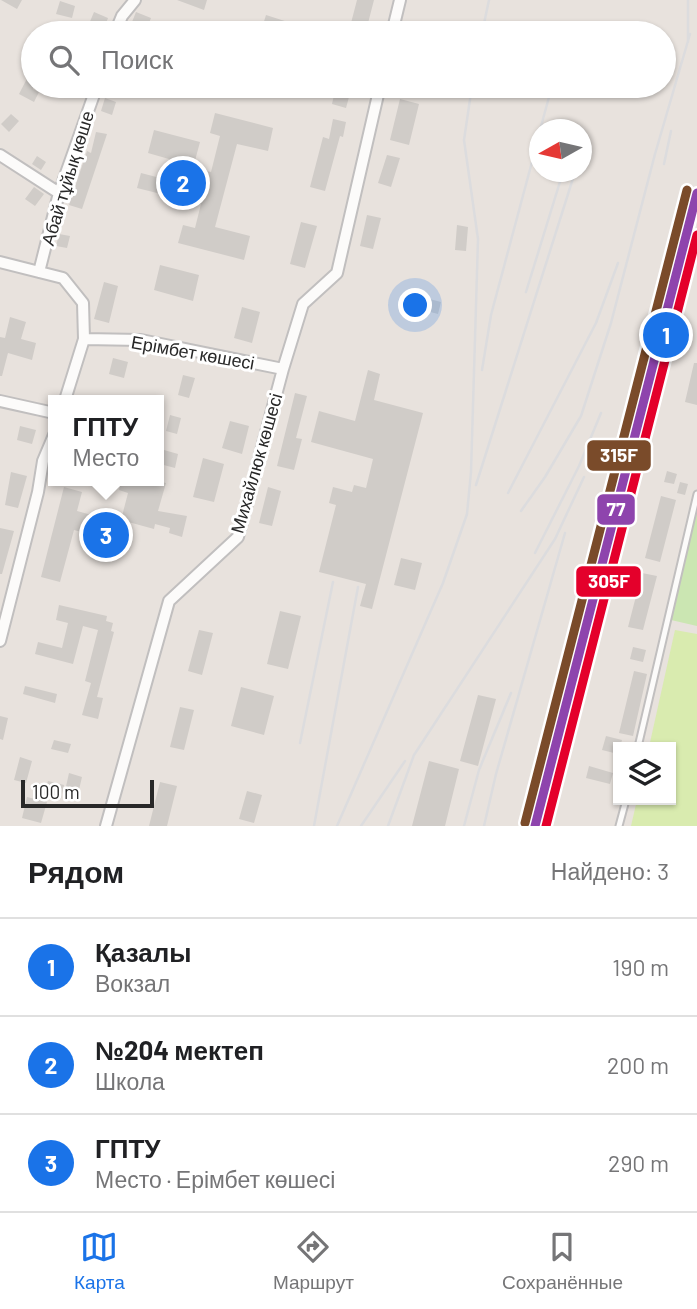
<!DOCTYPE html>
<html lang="ru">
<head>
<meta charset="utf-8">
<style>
	body { margin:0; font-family:Barlow,sans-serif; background:#f6f6f6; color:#202124 }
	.controls { position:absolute; right:21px; bottom:21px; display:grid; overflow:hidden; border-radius:0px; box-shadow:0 2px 5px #0004 }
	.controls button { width:63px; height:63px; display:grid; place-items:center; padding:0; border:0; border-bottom:2px solid #e0e0e0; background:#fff; color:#202124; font:35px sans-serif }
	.compass { position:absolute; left:529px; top:119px; width:63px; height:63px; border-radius:50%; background:#fff; box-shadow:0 2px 5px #0004; rotate:262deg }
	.scale { position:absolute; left:21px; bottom:18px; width:133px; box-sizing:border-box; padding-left:7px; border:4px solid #282828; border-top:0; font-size:19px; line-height:24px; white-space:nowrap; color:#282828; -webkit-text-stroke:5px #fff; paint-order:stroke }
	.you { position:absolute; left:416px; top:306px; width:24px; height:24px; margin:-18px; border:5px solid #fff; border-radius:50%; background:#1a73e8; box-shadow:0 0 0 10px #1a73e833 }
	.badge { display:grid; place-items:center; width:46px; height:46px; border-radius:50%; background:#1a73e8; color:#fff; font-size:23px; font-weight:700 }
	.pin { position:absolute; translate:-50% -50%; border:4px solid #fff; box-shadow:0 2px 7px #0006 }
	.popup { position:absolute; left:48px; top:395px; width:116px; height:91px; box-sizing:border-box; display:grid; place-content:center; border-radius:0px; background:#fff; filter:drop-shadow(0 2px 5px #0005); font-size:23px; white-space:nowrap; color:#757577 }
	.popup b { font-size:26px; color:#202124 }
	.popup::after { content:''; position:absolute; left:50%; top:100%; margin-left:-14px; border:14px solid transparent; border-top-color:#fff }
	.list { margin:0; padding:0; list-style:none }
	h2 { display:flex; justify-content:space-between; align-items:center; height:91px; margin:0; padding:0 28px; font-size:30px }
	h2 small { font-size:23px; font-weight:400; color:#757577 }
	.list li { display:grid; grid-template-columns:46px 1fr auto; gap:21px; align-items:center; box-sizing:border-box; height:98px; padding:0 28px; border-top:2px solid #e0e0e0 }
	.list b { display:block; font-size:26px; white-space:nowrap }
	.list p { margin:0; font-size:23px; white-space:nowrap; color:#757577 }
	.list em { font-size:23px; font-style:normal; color:#757577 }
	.icon { flex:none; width:38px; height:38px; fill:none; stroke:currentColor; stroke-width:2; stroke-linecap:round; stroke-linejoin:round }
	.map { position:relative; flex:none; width:697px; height:826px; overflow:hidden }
	.search { position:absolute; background:#fff; box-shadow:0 2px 5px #0004; left:21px; right:21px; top:21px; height:77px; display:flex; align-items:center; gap:18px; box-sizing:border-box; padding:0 24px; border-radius:38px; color:#757577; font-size:26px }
	.sheet { height:385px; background:#fff }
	nav { display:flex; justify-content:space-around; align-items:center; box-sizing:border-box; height:98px; border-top:2px solid #e0e0e0; background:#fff; font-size:19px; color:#757577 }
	nav a { display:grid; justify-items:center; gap:4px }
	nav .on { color:#1a73e8 }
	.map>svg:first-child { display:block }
	.green { fill:#cbe6b2 }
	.pitch { fill:#d9ebaf }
	.building { fill:#d0ccc8 }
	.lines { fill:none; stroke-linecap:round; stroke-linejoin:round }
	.service-casing { stroke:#c1bfbf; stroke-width:9 }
	.minor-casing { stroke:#c1bfbf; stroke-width:14 }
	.service { stroke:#fcfbfa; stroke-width:5 }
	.minor { stroke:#fcfbfa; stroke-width:10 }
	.rail { stroke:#dcdcde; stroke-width:2.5 }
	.rail-1-casing { stroke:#fff; stroke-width:14 }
	.rail-2-casing { stroke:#fff; stroke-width:14 }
	.rail-3-casing { stroke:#fff; stroke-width:14 }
	.rail-1 { stroke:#8e44ad; stroke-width:9 }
	.rail-2 { stroke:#e4002b; stroke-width:9 }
	.rail-3 { stroke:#7a4b2a; stroke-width:9 }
	.labels { text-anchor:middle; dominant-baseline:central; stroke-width:6; stroke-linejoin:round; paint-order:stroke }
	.street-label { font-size:18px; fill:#282828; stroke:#fff }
	.line-badge { stroke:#fff; stroke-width:2.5 }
	.badge-label { font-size:19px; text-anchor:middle; font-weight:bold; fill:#fff }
</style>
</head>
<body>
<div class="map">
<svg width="697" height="826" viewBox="0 0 697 826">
	<rect width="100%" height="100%" fill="#e8e2dd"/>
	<path class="green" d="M 697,511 L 697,626 L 671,620 Z"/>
	<path class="pitch" d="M 675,630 L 697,634 L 697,826 L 631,826 L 637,800 L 671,800 L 671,747 L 649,747 Z"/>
	<path class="building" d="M 1,0 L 22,0 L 17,9 Z
		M 177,0 L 207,0 L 204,10 Z
		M 357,0 L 374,0 L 367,27 L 351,23 Z
		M 60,1 L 75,6 L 72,18 L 56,14 Z
		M 94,12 L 108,18 L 104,29 L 89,24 Z
		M 136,12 L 151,18 L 145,33 L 130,27 Z
		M 266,15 L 319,32 L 319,33 L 267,33 L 261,31 Z
		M 33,67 L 33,89 L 39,92 L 34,102 L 19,94 Z
		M 336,86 L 352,86 L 346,108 L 332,104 Z
		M 105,98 L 116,102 L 112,115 L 101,111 Z
		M 400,99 L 419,104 L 409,145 L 390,140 Z
		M 215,113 L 273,128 L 268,151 L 237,144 L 215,227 L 250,236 L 244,260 L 178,243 L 183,225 L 195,228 L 201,204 L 137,188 L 141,173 L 164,179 L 169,159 L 148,153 L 154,130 L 200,142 L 193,168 L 211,172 L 220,136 L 210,133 Z
		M 11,114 L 19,121 L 9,132 L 1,124 Z
		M 333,119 L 346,122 L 343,137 L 340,136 L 325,191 L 310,187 L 323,137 L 329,139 Z
		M 96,132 L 107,134 L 82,209 L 69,205 L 87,151 L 91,153 Z
		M 387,155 L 400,158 L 391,187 L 378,183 Z
		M 37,156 L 46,162 L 41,170 L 32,164 Z
		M 34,187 L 44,194 L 35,206 L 25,199 Z
		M 367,215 L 381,218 L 373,249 L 360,246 Z
		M 301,222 L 317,226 L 305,268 L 290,264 Z
		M 457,225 L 468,227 L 466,251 L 455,250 Z
		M 59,234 L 70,236 L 67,248 L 56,246 Z
		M 160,265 L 199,275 L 193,301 L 154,290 Z
		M 104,282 L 118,286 L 109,323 L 94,319 Z
		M 414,295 L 441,302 L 438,314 L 411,307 Z
		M 242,307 L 260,312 L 252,343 L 234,338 Z
		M 10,317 L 26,322 L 21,339 L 36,343 L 32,360 L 8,353 L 2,376 L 0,376 L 0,337 L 5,338 Z
		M 113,358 L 128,362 L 124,378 L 109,374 Z
		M 694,363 L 697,363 L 697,405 L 685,402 Z
		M 368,370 L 380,374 L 374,400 L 423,413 L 372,609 L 360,606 L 366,584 L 319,572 L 336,505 L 329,503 L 333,487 L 352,492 L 354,485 L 366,488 L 373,459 L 311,442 L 319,411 L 355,421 Z
		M 183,375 L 195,378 L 189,398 L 178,395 Z
		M 295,393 L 307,396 L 296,438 L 302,439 L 294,470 L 277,466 Z
		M 170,415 L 181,418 L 177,434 L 166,431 Z
		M 230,421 L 249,426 L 242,454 L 222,448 Z
		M 20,426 L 36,430 L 32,444 L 17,440 Z
		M 164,450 L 178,454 L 175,468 L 160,464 Z
		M 203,458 L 224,464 L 214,502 L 193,497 Z
		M 667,471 L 677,474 L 674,484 L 664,482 Z
		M 11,472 L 27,476 L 18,508 L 5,505 Z
		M 121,481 L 157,481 L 166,483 L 158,511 L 187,516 L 182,537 L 169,533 L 170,528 L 155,524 L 154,529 L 121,520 L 128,493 L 119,490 Z
		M 680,482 L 688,484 L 685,495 L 677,493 Z
		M 64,487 L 82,492 L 77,511 L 121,523 L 116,541 L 74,530 L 60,582 L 41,577 Z
		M 268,487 L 281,491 L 272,526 L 259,523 Z
		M 661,496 L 676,500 L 660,562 L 645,558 Z
		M 0,528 L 14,531 L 2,574 L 0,574 Z
		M 401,558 L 422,563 L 415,590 L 394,585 Z
		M 642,573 L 657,576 L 643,630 L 628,627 Z
		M 59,605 L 107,616 L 106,621 L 113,623 L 111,631 L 114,632 L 97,697 L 103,698 L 98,719 L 82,715 L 91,683 L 85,681 L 98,630 L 83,626 L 73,664 L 35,654 L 38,642 L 62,648 L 68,623 L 56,620 Z
		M 280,611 L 301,616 L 288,669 L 267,664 Z
		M 199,630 L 213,633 L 202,675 L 188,671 Z
		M 633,647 L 646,650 L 643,662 L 630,659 Z
		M 634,671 L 647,674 L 633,736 L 619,733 Z
		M 25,686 L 57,694 L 55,703 L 23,694 Z
		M 241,687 L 274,696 L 264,735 L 231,726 Z
		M 478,695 L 496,699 L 478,766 L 460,761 Z
		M 180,707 L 194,710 L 184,750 L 170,747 Z
		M 0,716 L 8,718 L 3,740 L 0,739 Z
		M 606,736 L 622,740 L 618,754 L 602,750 Z
		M 54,740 L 71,744 L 68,753 L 51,749 Z
		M 20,757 L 32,761 L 26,783 L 14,780 Z
		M 429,761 L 459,769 L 445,826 L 412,826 Z
		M 589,766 L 613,773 L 610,784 L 586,778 Z
		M 69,773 L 82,777 L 78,794 L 65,791 Z
		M 48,781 L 64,785 L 61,799 L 44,794 Z
		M 160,782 L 177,786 L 167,826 L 149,826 Z
		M 247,791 L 262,795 L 254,823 L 239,819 Z
		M 27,797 L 47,802 L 41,823 L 22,818 Z"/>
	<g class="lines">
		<g class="service-casing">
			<path id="service" d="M 638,747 L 697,494
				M 619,826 L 626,800"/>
		</g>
		<g class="minor-casing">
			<path id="minor" d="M 115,33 L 122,16 L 135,0
				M 392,33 L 400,0
				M 0,155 L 59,193
				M 0,262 L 63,278 L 83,303 L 84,339
				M 39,272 L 59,193 L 97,86
				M 65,400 L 84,339 L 141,340 L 283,369
				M 0,401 L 54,413
				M 0,641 L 38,492 L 43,461 L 54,435
				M 106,826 L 169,601 L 238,537 L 283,369 L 303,304 L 337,273 L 380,86"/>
		</g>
		<use href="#service" class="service"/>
		<use href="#minor" class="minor"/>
		<path class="rail" d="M 482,33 L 489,0
			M 566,33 L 566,32
			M 688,42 L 688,0
			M 540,130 L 552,86
			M 664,164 L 671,131
			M 526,292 L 563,172
			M 482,370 L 491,315 L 540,132
			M 476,485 L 575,172
			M 508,493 L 596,323 L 618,263
			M 521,511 L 545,477 L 581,416 L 611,323 L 655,154 L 690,34
			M 535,553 L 579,466 L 601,413
			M 300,743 L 333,582
			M 314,826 L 358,587
			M 337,826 L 443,583 L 467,514 L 471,472 L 478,239 L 464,140 L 472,86
			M 361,826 L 405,761
			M 388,826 L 414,755 L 555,539 L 584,477
			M 464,826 L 479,770 L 511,693
			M 484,826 L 496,774 L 565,533"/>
		<g class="rail-1-casing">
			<path id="rail-1" d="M 535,826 L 697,193"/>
		</g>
		<g class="rail-2-casing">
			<path id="rail-2" d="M 546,826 L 697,235"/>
		</g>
		<g class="rail-3-casing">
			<path id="rail-3" d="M 525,823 L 687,190"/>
		</g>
		<use href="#rail-1" class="rail-1"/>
		<use href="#rail-2" class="rail-2"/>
		<use href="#rail-3" class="rail-3"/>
	</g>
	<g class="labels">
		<g class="street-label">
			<text transform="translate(67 178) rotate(-73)">Абай тұйық көше</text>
			<text transform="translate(193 352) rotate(10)">Ерімбет көшесі</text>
			<text transform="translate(256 463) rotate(-74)">Михайлюк көшесі</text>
		</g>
	</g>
	<g class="line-badge">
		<rect x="586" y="439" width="66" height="33" rx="7" fill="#7a4b2a"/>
		<rect x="596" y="493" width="40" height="33" rx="7" fill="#8e44ad"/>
		<rect x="575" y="565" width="67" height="33" rx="7" fill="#e4002b"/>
	</g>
	<g class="badge-label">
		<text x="619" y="462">315F</text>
		<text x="616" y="516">77</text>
		<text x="609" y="588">305F</text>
	</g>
</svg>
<div class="controls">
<button><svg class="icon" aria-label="layers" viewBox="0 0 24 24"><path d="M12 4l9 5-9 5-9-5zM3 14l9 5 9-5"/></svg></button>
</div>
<svg class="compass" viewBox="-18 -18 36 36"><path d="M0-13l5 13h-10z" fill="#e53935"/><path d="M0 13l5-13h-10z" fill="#757577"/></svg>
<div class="scale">100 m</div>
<div class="you"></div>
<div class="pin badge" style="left:666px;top:335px">1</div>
<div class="pin badge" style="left:183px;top:183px">2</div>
<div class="pin badge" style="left:106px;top:535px">3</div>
<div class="popup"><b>ГПТУ</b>Место</div>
<div class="search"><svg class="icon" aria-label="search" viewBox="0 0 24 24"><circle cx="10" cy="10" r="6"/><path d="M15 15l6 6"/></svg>Поиск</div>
</div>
<section class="sheet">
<h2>Рядом<small>Найдено: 3</small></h2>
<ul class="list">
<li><span class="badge">1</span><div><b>Қазалы</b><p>Вокзал</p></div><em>190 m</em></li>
<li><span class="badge">2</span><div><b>№204 мектеп</b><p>Школа</p></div><em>200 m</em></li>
<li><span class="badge">3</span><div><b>ГПТУ</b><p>Место · Ерімбет көшесі</p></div><em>290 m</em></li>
</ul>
</section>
<nav>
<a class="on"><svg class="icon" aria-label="map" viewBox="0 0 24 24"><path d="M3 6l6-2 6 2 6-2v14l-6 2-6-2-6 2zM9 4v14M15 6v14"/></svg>Карта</a>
<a><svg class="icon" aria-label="directions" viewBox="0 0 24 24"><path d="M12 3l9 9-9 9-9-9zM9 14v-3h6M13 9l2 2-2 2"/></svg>Маршрут</a>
<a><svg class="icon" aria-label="saved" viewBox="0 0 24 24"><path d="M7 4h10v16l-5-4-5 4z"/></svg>Сохранённые</a>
</nav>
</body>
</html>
